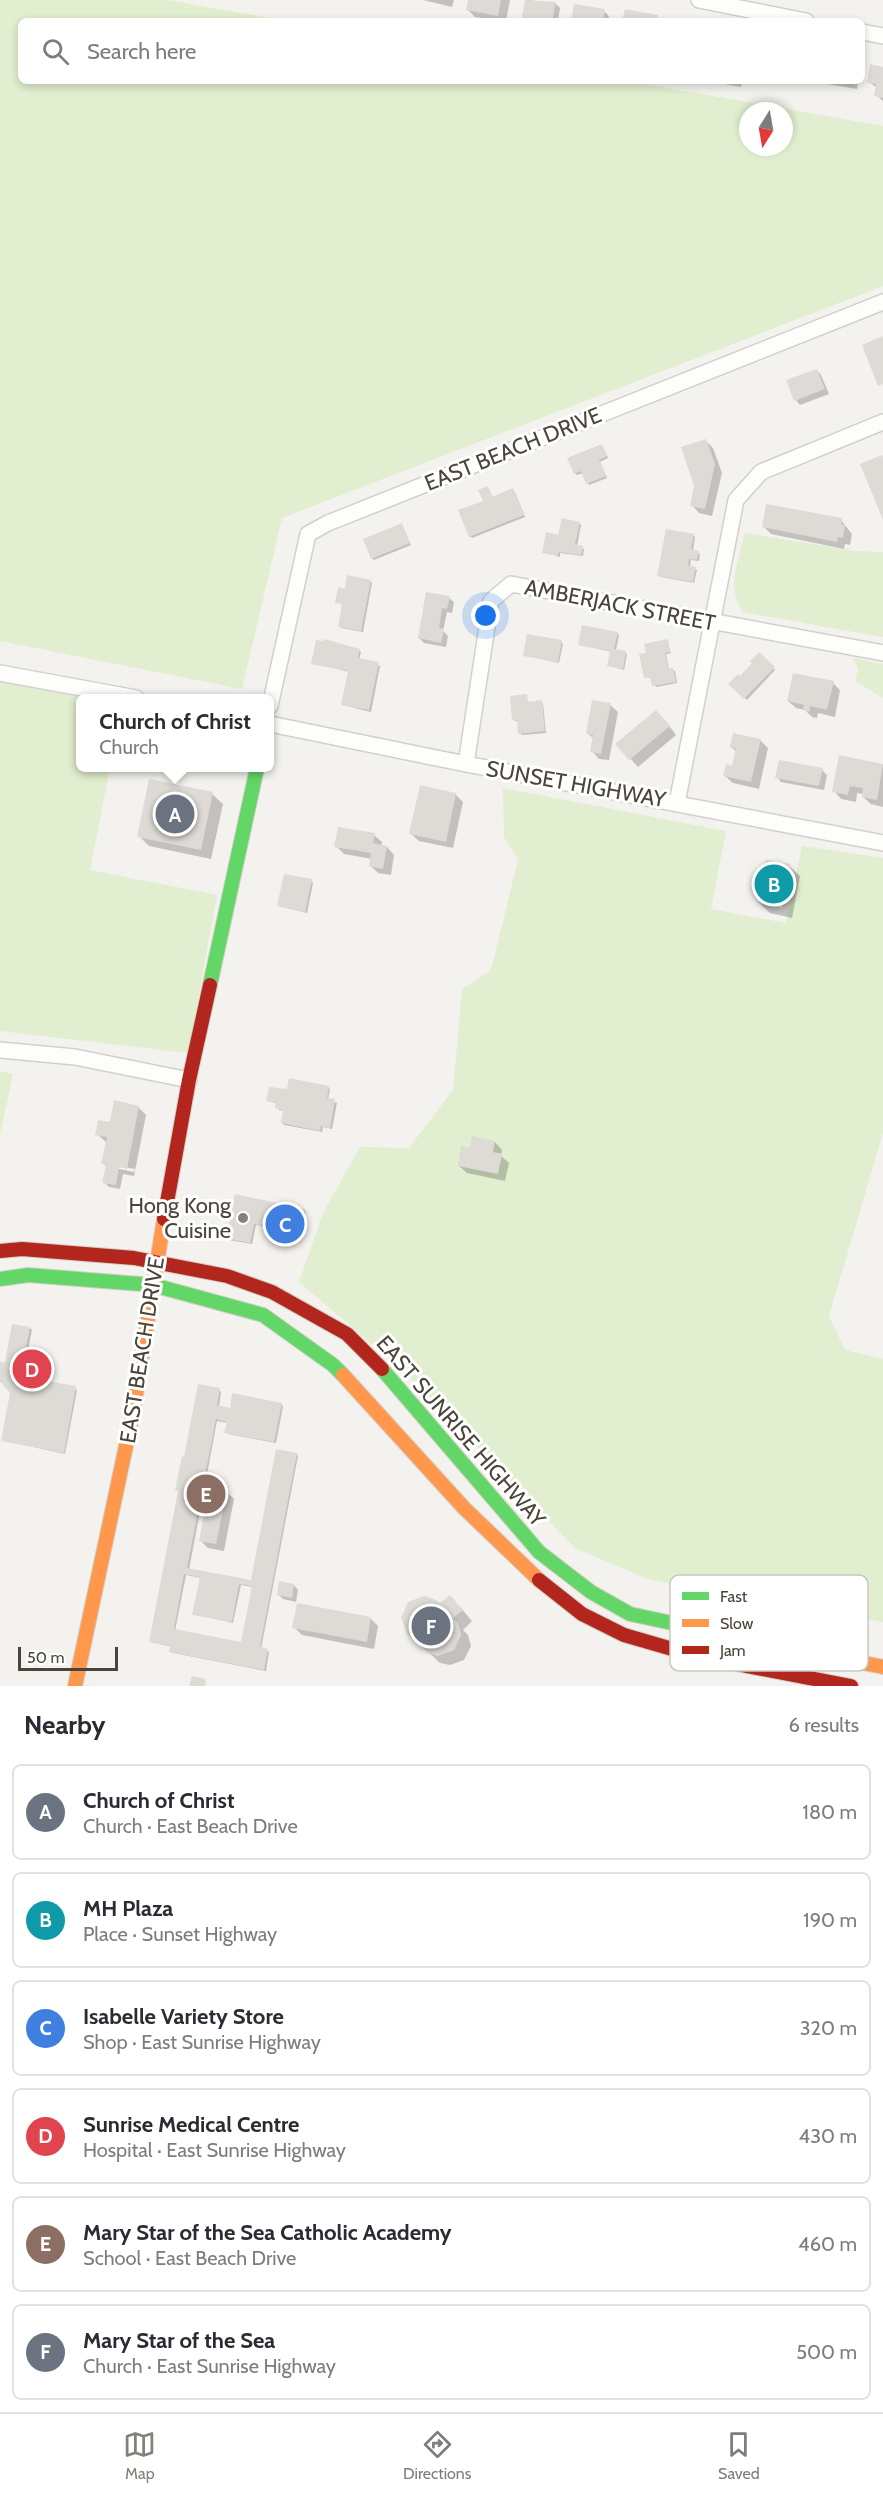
<!DOCTYPE html>
<html lang="en">
<head>
<meta charset="utf-8">
<style>
	body { margin:0; font-family:Cabin,sans-serif; background:#f2f2f3; color:#2b2b33 }
	.compass { position:absolute; left:739px; top:102px; width:54px; height:54px; border-radius:50%; background:#fff; box-shadow:0 3px 9px #0003; rotate:191deg }
	.scale { position:absolute; left:18px; bottom:15px; width:100px; box-sizing:border-box; padding-left:6px; border:3px solid #4b4439; border-top:0; font-size:16px; line-height:21px; white-space:nowrap; color:#4b4439; -webkit-text-stroke:4px #fff; paint-order:stroke }
	.you { position:absolute; left:486px; top:616px; width:21px; height:21px; margin:-15px; border:4px solid #fff; border-radius:50%; background:#1a73e8; box-shadow:0 0 0 9px #1a73e833 }
	.badge { display:grid; place-items:center; width:39px; height:39px; border-radius:50%; background:#868178; color:#fff; font-size:20px; font-weight:700 }
	.pin { position:absolute; translate:-50% -50%; border:3px solid #fff; box-shadow:0 2px 6px #0006 }
	.popup { position:absolute; left:76px; top:694px; width:198px; height:78px; box-sizing:border-box; display:grid; place-content:center; border-radius:9px; background:#fff; filter:drop-shadow(0 2px 4px #0005); font-size:20px; white-space:nowrap; color:#7c7c81 }
	.popup b { font-size:22px; color:#2b2b33 }
	.popup::after { content:''; position:absolute; left:50%; top:100%; margin-left:-12px; border:12px solid transparent; border-top-color:#fff }
	.list { margin:0; padding:0; list-style:none }
	h2 { display:flex; justify-content:space-between; align-items:center; height:78px; margin:0; padding:0 24px; font-size:26px }
	h2 small { font-size:20px; font-weight:400; color:#7c7c81 }
	.list li { display:grid; grid-template-columns:39px 1fr auto; gap:18px; align-items:center; box-sizing:border-box; height:96px; margin:0 12px 12px; padding:0 12px; border:2px solid #e1e1e2; border-radius:9px }
	.list b { display:block; font-size:22px; white-space:nowrap }
	.list p { margin:0; font-size:20px; white-space:nowrap; color:#7c7c81 }
	.list em { font-size:20px; font-style:normal; color:#7c7c81 }
	.icon { flex:none; width:33px; height:33px; fill:none; stroke:currentColor; stroke-width:2; stroke-linecap:round; stroke-linejoin:round }
	.map { position:relative; flex:none; width:883px; height:1686px; overflow:hidden }
	.search { position:absolute; background:#fff; box-shadow:0 3px 9px #0003; left:18px; right:18px; top:18px; height:66px; display:flex; align-items:center; gap:15px; box-sizing:border-box; padding:0 21px; border-radius:9px; color:#7c7c81; font-size:22px }
	.sheet { height:726px; background:#fff }
	nav { display:flex; justify-content:space-around; align-items:center; box-sizing:border-box; height:84px; border-top:2px solid #e1e1e2; background:#fff; font-size:16px; color:#7c7c81 }
	nav a { display:grid; justify-items:center; gap:3px }
	nav .on { color:#868178 }
	.map>svg:first-child { display:block }
	.green { fill:#e1eecf; fill-rule:evenodd }
	.shadow { fill:#0003; fill-rule:evenodd }
	.building { fill:#dedbd6; fill-rule:evenodd }
	.lines { fill:none; stroke-linecap:round; stroke-linejoin:round }
	.street-casing { stroke:#d2d0cb; stroke-width:18 }
	.fast-casing { stroke:#d3cfc5; stroke-width:16 }
	.slow-casing { stroke:#d3cfc5; stroke-width:16 }
	.jam-casing { stroke:#d3cfc5; stroke-width:16 }
	.street { stroke:#fdfdfc; stroke-width:15 }
	.fast { stroke:#63d668; stroke-width:14 }
	.slow { stroke:#ff974d; stroke-width:14 }
	.jam { stroke:#b3261e; stroke-width:14 }
	.poi-dot { fill:#868178; stroke:#fff; stroke-width:2 }
	.labels { text-anchor:middle; dominant-baseline:central; stroke-width:6; stroke-linejoin:round; paint-order:stroke }
	.street-label { font-size:22px; fill:#4b4439; stroke:#fff }
	.poi-label { font-size:22px; fill:#4b4439; stroke:#fff; text-anchor:end }
	.key { fill:#fff; stroke:#c9c7c4; stroke-width:1.5 }
	.key-label { font-size:16px; fill:#4b4439 }
</style>
</head>
<body>
<div class="map">
<svg width="883" height="1686" viewBox="0 0 883 1686">
	<rect width="100%" height="100%" fill="#f4f2ee"/>
	<path class="green" d="M 0,0 L 168,0 L 287,21 L 21,21 L 21,81 L 628,81 L 883,126 L 883,286 L 282,518 L 242,689 L 0,641 ZM 748,111 L 784,111 L 784,147 L 748,147 Z
		M 745,533 L 857,551 L 883,552 L 883,637 L 743,612 C 725,588 739,560 745,533 Z
		M 853,658 L 883,664 L 883,698 L 855,681 L 858,669 Z
		M 0,682 L 86,698 L 80,698 L 80,768 L 110,768 L 90,870 L 217,895 L 188,1053 L 0,1031 Z
		M 503,788 L 726,831 L 711,909 L 786,923 L 802,846 L 883,858 L 883,1133 L 829,1316 L 845,1350 L 883,1359 L 883,1622 L 650,1580 L 575,1548 L 409,1376 L 299,1282 L 323,1213 L 360,1147 L 409,1148 L 453,1090 L 462,989 L 491,970 L 518,860 L 504,837 Z
		M 0,1071 L 13,1074 L 0,1135 Z"/>
	<path class="shadow" d="M 423,0 L 454,0 L 452,7 Z
		M 469,0 L 510,0 L 506,21 L 475,17 L 467,9 Z
		M 527,0 L 555,3 L 560,8 L 558,21 L 528,21 L 524,17 Z
		M 604,11 L 609,16 L 608,21 L 572,21 Z
		M 883,68 L 883,101 L 876,95 L 877,88 L 869,82 Z
		M 722,81 L 742,81 L 741,87 L 724,84 Z
		M 824,81 L 858,81 L 857,89 L 827,84 Z
		M 817,370 L 821,375 L 829,394 L 800,405 L 796,400 Z
		M 706,441 L 713,448 L 722,473 L 712,516 L 699,513 L 692,505 Z
		M 602,446 L 608,458 L 600,462 L 607,478 L 589,485 L 583,473 L 577,475 L 575,473 Z
		M 489,490 L 493,498 L 515,492 L 525,517 L 472,538 L 470,536 Z
		M 841,520 L 852,534 L 850,545 L 845,544 L 844,549 L 771,534 L 764,527 Z
		M 579,523 L 581,525 L 577,546 L 584,549 L 583,556 L 560,553 L 560,557 L 544,552 L 559,536 Z
		M 403,527 L 411,545 L 374,560 L 372,558 Z
		M 693,535 L 695,537 L 693,551 L 700,554 L 699,561 L 691,560 L 690,567 L 697,570 L 694,583 L 661,577 L 659,575 Z
		M 370,581 L 372,583 L 363,632 L 341,628 L 339,626 L 343,605 L 337,602 L 346,590 Z
		M 449,598 L 454,602 L 452,613 L 447,612 L 443,631 L 448,636 L 446,647 L 424,643 L 419,638 Z
		M 617,633 L 619,635 L 616,650 L 627,654 L 624,670 L 609,666 L 612,652 L 580,645 Z
		M 325,641 L 359,650 L 361,652 L 359,660 L 380,666 L 371,712 L 343,705 L 349,672 L 313,663 Z
		M 667,641 L 671,653 L 666,654 L 669,670 L 675,671 L 677,683 L 656,687 L 652,678 L 645,677 Z
		M 561,642 L 563,644 L 559,663 L 524,655 Z
		M 759,654 L 775,670 L 747,700 L 730,684 L 740,678 L 754,663 Z
		M 833,683 L 840,690 L 835,717 L 818,713 L 817,718 L 812,717 L 805,710 L 796,708 L 788,701 Z
		M 526,696 L 529,703 L 541,702 L 543,704 L 546,733 L 522,735 L 520,733 L 519,722 L 513,720 Z
		M 610,705 L 618,712 L 609,760 L 599,759 L 592,751 L 594,739 L 587,733 Z
		M 664,719 L 676,735 L 638,767 L 617,744 Z
		M 760,740 L 768,748 L 759,789 L 733,783 L 725,776 L 733,768 L 737,752 L 731,747 Z
		M 840,757 L 883,765 L 883,807 L 871,804 L 863,797 L 864,794 L 857,793 L 856,802 L 841,799 L 834,791 Z
		M 822,770 L 827,775 L 824,790 L 781,782 L 777,777 Z
		M 212,794 L 223,804 L 211,859 L 149,846 L 139,836 Z
		M 455,794 L 463,802 L 453,848 L 419,841 L 411,834 Z
		M 374,835 L 382,842 L 381,846 L 387,847 L 394,855 L 391,875 L 378,873 L 371,866 L 372,859 L 344,854 L 336,846 Z
		M 789,866 L 800,876 L 792,918 L 770,913 L 759,903 Z
		M 311,881 L 313,883 L 307,913 L 279,906 Z
		M 328,1087 L 330,1089 L 328,1100 L 337,1103 L 332,1129 L 323,1127 L 322,1132 L 284,1125 L 282,1123 L 285,1111 L 279,1110 L 277,1104 L 268,1101 L 289,1091 Z
		M 138,1107 L 146,1115 L 134,1176 L 123,1174 L 120,1189 L 109,1187 L 104,1182 L 107,1167 L 103,1163 L 107,1143 L 97,1134 ZM 110,1164 L 135,1169 L 134,1172 L 110,1167 Z
		M 495,1142 L 502,1150 L 501,1156 L 509,1163 L 505,1181 L 467,1173 L 459,1166 Z
		M 236,1196 L 304,1210 L 306,1212 L 302,1234 L 256,1225 L 252,1244 L 229,1240 L 227,1238 Z
		M 30,1328 L 32,1330 L 26,1360 L 45,1366 L 42,1382 L 77,1390 L 65,1454 L 2,1440 L 11,1393 L 4,1383 L 0,1382 L 0,1363 L 6,1364 Z
		M 219,1390 L 221,1392 L 219,1407 L 231,1410 L 281,1404 L 283,1406 L 276,1443 L 228,1434 L 226,1432 L 228,1423 L 217,1421 L 189,1570 L 253,1582 L 296,1454 L 298,1456 L 261,1649 L 269,1652 L 266,1671 L 173,1653 L 172,1647 L 151,1642 L 186,1459 ZM 186,1575 L 201,1578 L 194,1614 L 233,1623 L 241,1585 L 253,1587 L 242,1644 L 175,1631 Z
		M 226,1491 L 234,1499 L 224,1551 L 208,1548 L 201,1541 Z
		M 294,1585 L 298,1590 L 296,1602 L 283,1599 L 278,1594 Z
		M 440,1605 L 460,1607 L 472,1621 L 463,1630 L 468,1635 L 471,1646 L 464,1660 L 450,1665 L 440,1663 L 420,1644 Z
		M 371,1619 L 378,1626 L 374,1649 L 302,1635 L 294,1627 Z"/>
	<path class="building" d="M 468,0 L 501,0 L 498,16 L 466,10 Z
		M 525,0 L 556,2 L 552,21 L 522,17 Z
		M 574,4 L 605,9 L 603,21 L 571,21 Z
		M 625,9 L 658,15 L 657,21 L 622,21 Z
		M 870,64 L 883,67 L 883,98 L 874,96 L 876,84 L 867,83 Z
		M 883,336 L 883,384 L 878,386 L 862,345 Z
		M 817,369 L 825,389 L 794,401 L 786,380 Z
		M 706,439 L 715,464 L 705,509 L 690,506 L 694,486 L 681,447 Z
		M 602,444 L 607,456 L 599,460 L 606,476 L 586,484 L 581,471 L 574,474 L 567,458 Z
		M 882,455 L 883,457 L 883,520 L 860,464 Z
		M 488,486 L 492,497 L 513,488 L 524,515 L 469,537 L 458,510 L 483,501 L 478,490 Z
		M 766,504 L 842,518 L 841,524 L 845,525 L 843,538 L 838,537 L 837,542 L 762,527 Z
		M 562,518 L 580,522 L 575,544 L 583,546 L 581,555 L 559,552 L 558,556 L 542,553 L 546,532 L 558,535 Z
		M 402,523 L 410,543 L 371,559 L 363,539 Z
		M 666,529 L 694,534 L 691,549 L 699,551 L 697,560 L 689,559 L 688,565 L 696,567 L 693,582 L 657,576 Z
		M 347,575 L 371,580 L 361,631 L 338,627 L 342,604 L 335,603 L 338,587 L 345,589 Z
		M 426,592 L 450,596 L 447,609 L 442,608 L 439,628 L 444,629 L 441,643 L 418,638 Z
		M 582,625 L 618,632 L 614,649 L 626,651 L 623,669 L 607,666 L 610,651 L 578,645 Z
		M 527,634 L 562,640 L 558,662 L 523,656 Z
		M 324,639 L 360,649 L 358,658 L 379,662 L 369,710 L 341,705 L 348,671 L 311,664 L 316,640 L 323,641 Z
		M 668,639 L 670,652 L 665,653 L 668,668 L 673,668 L 676,682 L 652,686 L 650,677 L 644,678 L 639,654 L 646,653 L 644,644 Z
		M 759,652 L 775,667 L 744,699 L 728,684 L 738,674 L 740,676 L 752,663 L 750,661 Z
		M 793,673 L 834,681 L 827,710 L 810,706 L 809,712 L 803,710 L 804,705 L 787,701 Z
		M 527,694 L 528,702 L 542,700 L 545,731 L 518,734 L 517,720 L 512,720 L 510,696 Z
		M 592,700 L 611,703 L 601,754 L 590,752 L 593,735 L 586,734 Z
		M 656,710 L 670,726 L 629,760 L 615,744 Z
		M 733,733 L 761,739 L 751,782 L 723,776 L 726,764 L 732,766 L 736,749 L 730,747 Z
		M 839,755 L 883,764 L 877,800 L 862,797 L 863,788 L 850,786 L 848,795 L 832,792 Z
		M 779,760 L 823,768 L 819,786 L 775,778 Z
		M 149,779 L 213,792 L 201,850 L 137,837 Z
		M 420,785 L 456,793 L 446,842 L 409,834 Z
		M 338,827 L 375,833 L 373,843 L 387,846 L 383,869 L 369,866 L 371,853 L 334,847 Z
		M 766,860 L 790,864 L 782,908 L 758,903 Z
		M 284,874 L 312,879 L 305,912 L 277,906 Z
		M 289,1078 L 329,1086 L 327,1098 L 335,1099 L 330,1128 L 321,1126 L 320,1131 L 281,1123 L 283,1110 L 275,1108 L 276,1103 L 266,1101 L 269,1087 L 287,1089 Z
		M 114,1100 L 139,1106 L 127,1169 L 119,1167 L 116,1185 L 102,1183 L 106,1165 L 101,1164 L 107,1137 L 95,1135 L 98,1120 L 110,1122 Z
		M 472,1136 L 495,1141 L 493,1152 L 502,1154 L 498,1174 L 458,1166 L 461,1146 L 470,1148 Z
		M 235,1194 L 305,1209 L 300,1233 L 254,1224 L 250,1243 L 226,1238 Z
		M 12,1324 L 30,1327 L 24,1358 L 44,1362 L 40,1380 L 76,1386 L 64,1453 L 1,1441 L 10,1393 L 0,1381 L 0,1362 L 5,1362 Z
		M 198,1384 L 220,1388 L 217,1405 L 230,1408 L 232,1393 L 282,1403 L 274,1442 L 224,1433 L 227,1422 L 216,1419 L 187,1568 L 251,1580 L 276,1449 L 297,1453 L 260,1647 L 268,1649 L 264,1670 L 169,1652 L 170,1646 L 149,1642 L 178,1491 L 175,1490 L 182,1456 L 184,1457 ZM 184,1574 L 200,1577 L 192,1615 L 232,1622 L 239,1584 L 252,1586 L 241,1642 L 174,1629 Z
		M 209,1487 L 227,1490 L 216,1544 L 199,1541 Z
		M 279,1581 L 294,1584 L 292,1598 L 277,1595 Z
		M 450,1595 L 463,1610 L 453,1618 L 458,1623 L 461,1635 L 454,1650 L 438,1656 L 428,1653 L 407,1634 L 401,1618 L 408,1602 L 424,1596 L 434,1599 L 440,1603 Z
		M 297,1603 L 371,1617 L 367,1642 L 292,1628 Z
		M 192,1676 L 206,1679 L 205,1686 L 189,1686 Z"/>
	<g class="lines">
		<g class="street-casing">
			<path id="street" d="M 699,0 L 806,21
				M 862,32 L 883,36
				M 0,673 L 136,698
				M 270,706 L 308,534 L 328,523 L 883,302
				M 270,724 L 466,764 L 883,843
				M 466,764 L 491,601 L 511,584 L 883,653
				M 677,803 L 736,500 L 761,472 L 883,422
				M 0,1050 L 75,1057 L 189,1080"/>
		</g>
		<g class="fast-casing">
			<path id="fast" d="M 210,985 L 257,768
				M 0,1279 L 28,1275 L 153,1285 L 263,1315 L 333,1365 L 343,1375
				M 382,1369 L 539,1552 L 591,1592 L 630,1614 L 794,1649"/>
		</g>
		<g class="slow-casing">
			<path id="slow" d="M 343,1375 L 464,1508 L 539,1580
				M 794,1649 L 883,1667
				M 75,1686 L 133,1413 L 164,1219"/>
		</g>
		<g class="jam-casing">
			<path id="jam" d="M 164,1219 L 189,1080 L 210,985
				M 0,1251 L 22,1249 L 134,1258 L 227,1276 L 272,1292 L 347,1334 L 382,1369
				M 539,1580 L 582,1614 L 624,1635 L 700,1657 L 851,1686"/>
		</g>
		<use href="#street" class="street"/>
		<use href="#fast" class="fast"/>
		<use href="#slow" class="slow"/>
		<use href="#jam" class="jam"/>
	</g>
	<circle class="poi-dot" cx="243" cy="1218" r="6"/>
	<g class="labels">
		<g class="street-label">
			<text transform="translate(513 449) rotate(-22)">EAST BEACH DRIVE</text>
			<text transform="translate(620 605) rotate(11)">AMBERJACK STREET</text>
			<text transform="translate(576 784) rotate(10)">SUNSET HIGHWAY</text>
			<text transform="translate(142 1350) rotate(-81)">EAST BEACH DRIVE</text>
			<text transform="translate(461 1431) rotate(49)">EAST SUNRISE HIGHWAY</text>
		</g>
		<g class="poi-label">
			<text x="231" y="1205">Hong Kong<tspan x="231" dy="25">Cuisine</tspan></text>
		</g>
	</g>
	<rect x="670" y="1575" width="198" height="96" rx="9" class="key"/>
	<rect x="682" y="1592" width="27" height="8" fill="#63d668"/>
	<rect x="682" y="1619" width="27" height="8" fill="#ff974d"/>
	<rect x="682" y="1646" width="27" height="8" fill="#b3261e"/>
	<g class="key-label">
		<text x="720" y="1602">Fast</text>
		<text x="720" y="1629">Slow</text>
		<text x="720" y="1656">Jam</text>
	</g>
</svg>
<svg class="compass" viewBox="-18 -18 36 36"><path d="M0-13l5 13h-10z" fill="#e53935"/><path d="M0 13l5-13h-10z" fill="#7c7c81"/></svg>
<div class="scale">50 m</div>
<div class="you"></div>
<div class="pin badge" style="left:175px;top:814px;background:#6b7280">A</div>
<div class="popup"><b>Church of Christ</b>Church</div>
<div class="pin badge" style="left:774px;top:884px;background:#0f9aa8">B</div>
<div class="pin badge" style="left:285px;top:1224px;background:#3f7fe0">C</div>
<div class="pin badge" style="left:32px;top:1369px;background:#e0444e">D</div>
<div class="pin badge" style="left:206px;top:1494px;background:#8d6e63">E</div>
<div class="pin badge" style="left:431px;top:1626px;background:#6b7280">F</div>
<div class="search"><svg class="icon" aria-label="search" viewBox="0 0 24 24"><circle cx="10" cy="10" r="6"/><path d="M15 15l6 6"/></svg>Search here</div>
</div>
<section class="sheet">
<h2>Nearby<small>6 results</small></h2>
<ul class="list">
<li><span class="badge" style="background:#6b7280">A</span><div><b>Church of Christ</b><p>Church · East Beach Drive</p></div><em>180 m</em></li>
<li><span class="badge" style="background:#0f9aa8">B</span><div><b>MH Plaza</b><p>Place · Sunset Highway</p></div><em>190 m</em></li>
<li><span class="badge" style="background:#3f7fe0">C</span><div><b>Isabelle Variety Store</b><p>Shop · East Sunrise Highway</p></div><em>320 m</em></li>
<li><span class="badge" style="background:#e0444e">D</span><div><b>Sunrise Medical Centre</b><p>Hospital · East Sunrise Highway</p></div><em>430 m</em></li>
<li><span class="badge" style="background:#8d6e63">E</span><div><b>Mary Star of the Sea Catholic Academy</b><p>School · East Beach Drive</p></div><em>460 m</em></li>
<li><span class="badge" style="background:#6b7280">F</span><div><b>Mary Star of the Sea</b><p>Church · East Sunrise Highway</p></div><em>500 m</em></li>
</ul>
</section>
<nav>
<a class="on"><svg class="icon" aria-label="map" viewBox="0 0 24 24"><path d="M3 6l6-2 6 2 6-2v14l-6 2-6-2-6 2zM9 4v14M15 6v14"/></svg>Map</a>
<a><svg class="icon" aria-label="directions" viewBox="0 0 24 24"><path d="M12 3l9 9-9 9-9-9zM9 14v-3h6M13 9l2 2-2 2"/></svg>Directions</a>
<a><svg class="icon" aria-label="saved" viewBox="0 0 24 24"><path d="M7 4h10v16l-5-4-5 4z"/></svg>Saved</a>
</nav>
</body>
</html>
